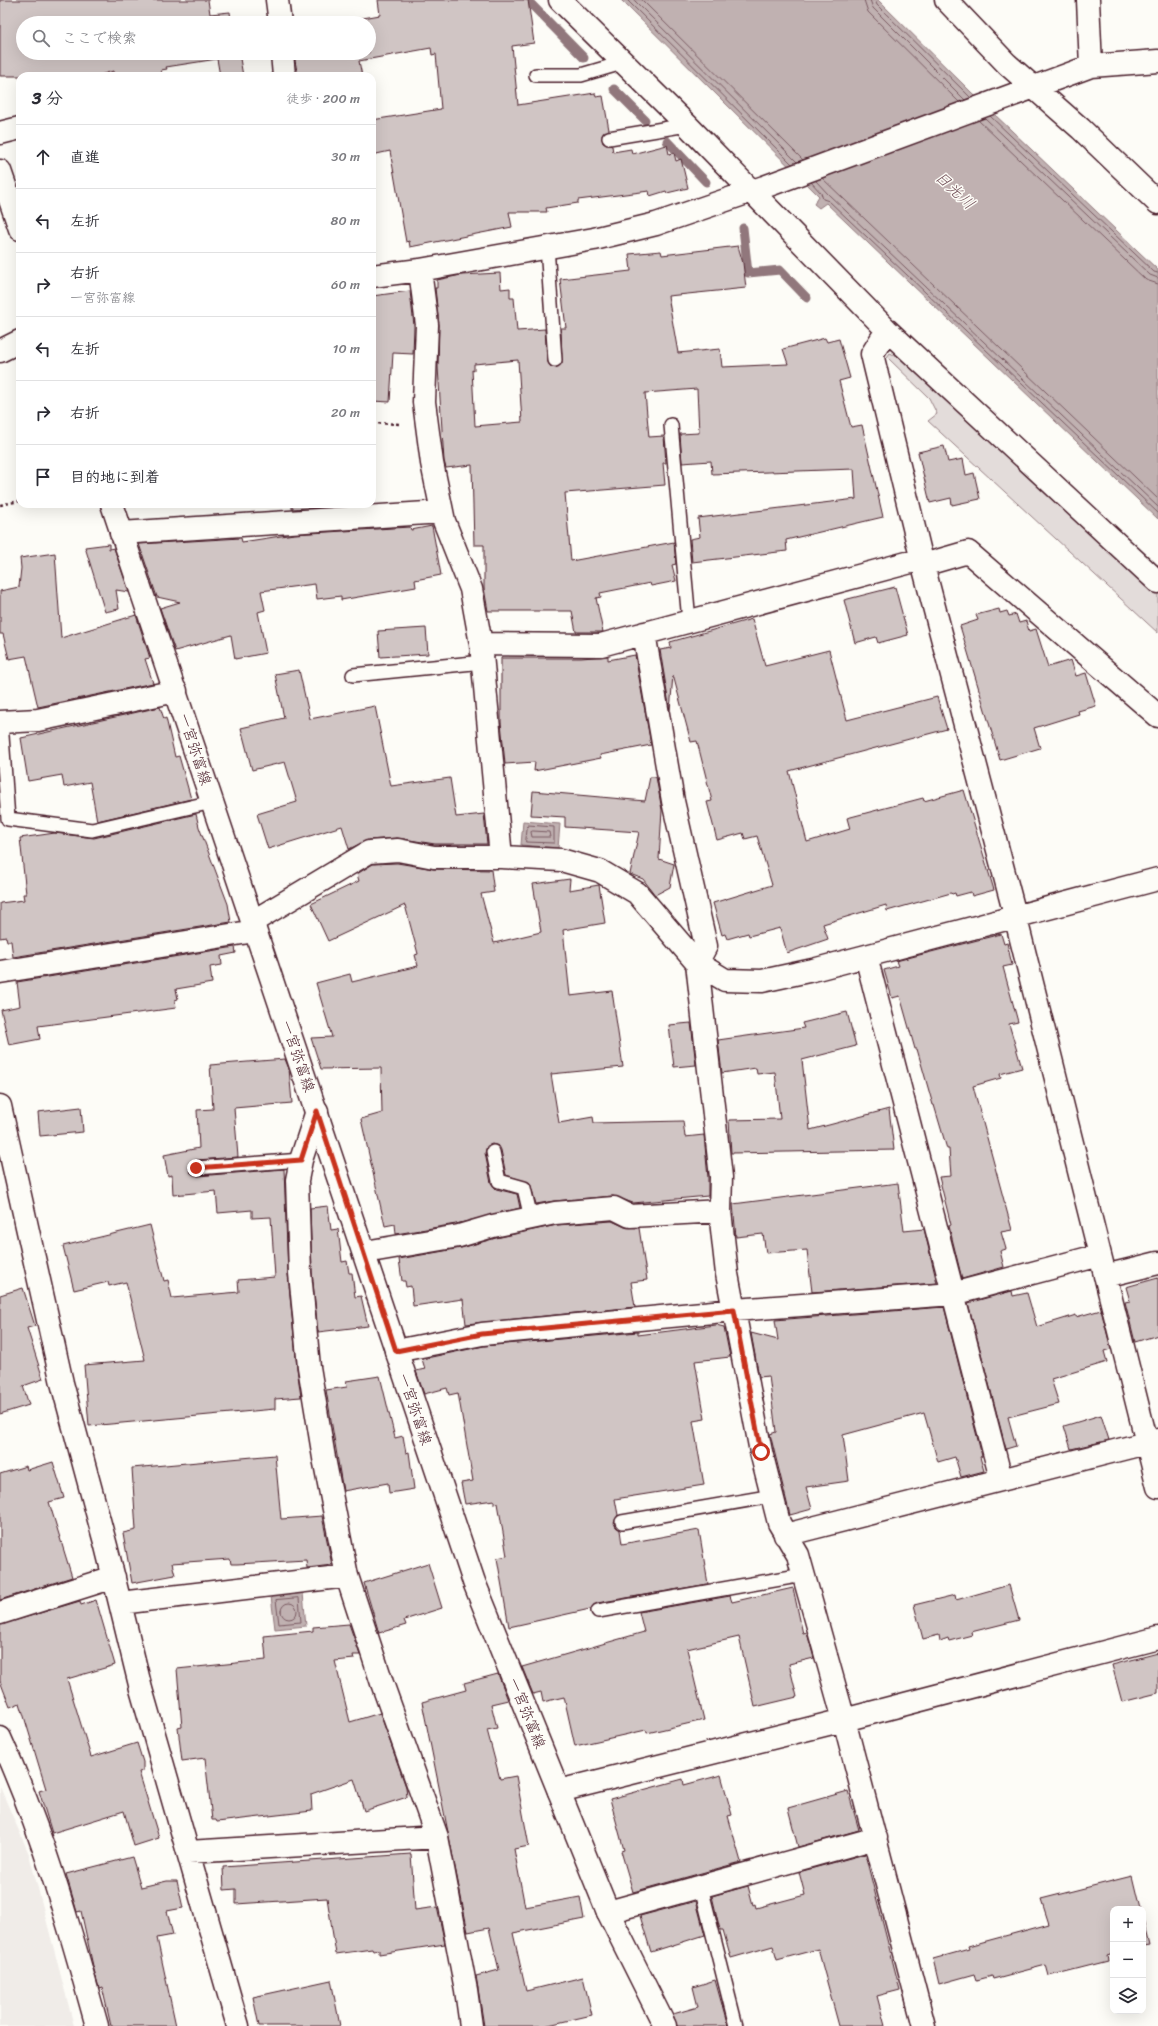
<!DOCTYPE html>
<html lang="ja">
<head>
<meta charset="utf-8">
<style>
	body { margin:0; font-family:Sriracha,"Klee One",sans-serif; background:#f7f7f7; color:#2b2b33 }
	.controls { position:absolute; right:12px; bottom:12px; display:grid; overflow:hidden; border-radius:8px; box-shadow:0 4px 16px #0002 }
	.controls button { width:36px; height:36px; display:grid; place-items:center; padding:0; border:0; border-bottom:1px solid #e1e1e2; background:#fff; color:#2b2b33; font:20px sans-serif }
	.stop { position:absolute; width:12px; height:12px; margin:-9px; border:3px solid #c8321e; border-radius:50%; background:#fff }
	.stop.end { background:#c8321e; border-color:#fff; box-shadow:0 1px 4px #0008 }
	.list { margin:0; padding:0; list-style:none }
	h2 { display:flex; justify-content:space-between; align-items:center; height:52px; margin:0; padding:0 16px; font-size:17px }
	h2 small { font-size:13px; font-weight:400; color:#7c7c81 }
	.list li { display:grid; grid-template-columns:26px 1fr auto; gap:12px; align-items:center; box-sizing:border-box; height:64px; padding:0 16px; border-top:1px solid #e1e1e2 }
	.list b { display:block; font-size:15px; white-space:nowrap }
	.list p { margin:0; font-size:13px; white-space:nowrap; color:#7c7c81 }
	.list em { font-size:13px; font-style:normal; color:#7c7c81 }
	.icon { flex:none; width:22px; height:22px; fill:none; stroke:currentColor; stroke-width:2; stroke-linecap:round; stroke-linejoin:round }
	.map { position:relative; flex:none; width:1158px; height:2026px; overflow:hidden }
	.search { position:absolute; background:#fff; box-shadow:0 4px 16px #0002; left:16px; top:16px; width:360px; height:44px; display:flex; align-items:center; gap:10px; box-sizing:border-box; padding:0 14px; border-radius:22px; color:#7c7c81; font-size:15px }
	.panel { position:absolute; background:#fff; box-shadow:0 4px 16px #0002; left:16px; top:72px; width:360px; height:436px; border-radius:12px }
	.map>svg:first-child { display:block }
	.built { fill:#f0ece8 }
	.green { fill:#e3dcda; stroke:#967e82 }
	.water { fill:#c0b1b1; stroke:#91777b }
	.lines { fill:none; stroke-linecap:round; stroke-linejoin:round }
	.shore { stroke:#795961; stroke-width:1 }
	.stream { stroke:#91777b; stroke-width:9 }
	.building { fill:#d0c5c4; stroke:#4a1f2b; fill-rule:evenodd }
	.lane-casing { stroke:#4a1f2b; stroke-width:16 }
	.street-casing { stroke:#4a1f2b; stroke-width:25 }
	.secondary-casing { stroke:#4a1f2b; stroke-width:25 }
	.path { stroke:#4a1f2b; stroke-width:2.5; stroke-dasharray:3 3; stroke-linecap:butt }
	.lane { stroke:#fdfcf7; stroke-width:13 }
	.street { stroke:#fdfcf7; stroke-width:22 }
	.secondary { stroke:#fdfcf7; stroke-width:22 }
	.route { stroke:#c8321e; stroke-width:5 }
	.labels { text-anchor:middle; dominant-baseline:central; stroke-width:3; stroke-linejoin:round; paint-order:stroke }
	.street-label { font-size:15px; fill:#4a1f2b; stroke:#fdfcf7 }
	.water-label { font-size:16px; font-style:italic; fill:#73525a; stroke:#fdfcf7 }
</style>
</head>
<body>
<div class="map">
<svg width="1158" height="2026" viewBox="0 0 1158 2026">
	<rect width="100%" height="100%" fill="#fdfcf7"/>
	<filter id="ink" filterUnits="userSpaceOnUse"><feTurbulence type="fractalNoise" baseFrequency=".025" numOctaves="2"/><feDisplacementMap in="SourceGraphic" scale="8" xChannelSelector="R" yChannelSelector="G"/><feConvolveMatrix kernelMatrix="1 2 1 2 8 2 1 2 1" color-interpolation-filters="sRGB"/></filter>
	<g filter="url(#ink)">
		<path class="built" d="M 0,1787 L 29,1854 L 74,2026 L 0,2026 Z"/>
		<path class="green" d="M 890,353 L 912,364 L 1158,592 L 1158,633 L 928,421 L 937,414 L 929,398 L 887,357 Z"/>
		<path class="water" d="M 621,0 L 878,0 L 971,92 L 1158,270 L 1158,519 L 826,203 L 819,208 L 814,204 L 819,196 Z
			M 523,821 L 560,824 L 558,848 L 521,845 Z
			M 303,1593 L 306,1626 L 275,1629 L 271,1596 Z"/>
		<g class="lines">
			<path class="shore" d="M 627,0 L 792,164
				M 634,0 L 797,162
				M 642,0 L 803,160
				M 864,0 L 868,12 L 959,102
				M 870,0 L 873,8 L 965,100
				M 875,0 L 877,5 L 971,98
				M 990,116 L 1154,272 L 1158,273
				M 985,118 L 1150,275 L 1158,278
				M 978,120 L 1146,280 L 1158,284
				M 822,178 L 1158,499
				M 816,181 L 828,194 L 1158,507
				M 811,182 L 821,193 L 823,199 L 829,201 L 1158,513
				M 528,825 L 554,827 L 554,843 L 526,842 Z
				M 533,831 L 549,832 L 550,837 L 532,837 L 531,832 Z
				M 299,1598 L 301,1622 L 279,1624 L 276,1600 Z
				M281 1611a8 8 0 1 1 16 0a8 8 0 1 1-16 0Z"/>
			<path class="stream" d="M 529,2 L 584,58
				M 614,89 L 645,120
				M 667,141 L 706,182
				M 743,228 L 748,273 L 780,270 L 807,298"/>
		</g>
		<path class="building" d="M 0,0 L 208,0 L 210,14 L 230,12 L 231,20 L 234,19 L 235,23 L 23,23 L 23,53 L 239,53 L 243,76 L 220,76 L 217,59 L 166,67 L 167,69 L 161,70 L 162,76 L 113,76 L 113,71 L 97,76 L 0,76 Z
			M 378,0 L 528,0 L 534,43 L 512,46 L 518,105 L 595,93 L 596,97 L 603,96 L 609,130 L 602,135 L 603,143 L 612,146 L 613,152 L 631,149 L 632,154 L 667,145 L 669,154 L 674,153 L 676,161 L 681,159 L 688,188 L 667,193 L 666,191 L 650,196 L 649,191 L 578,200 L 578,203 L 546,208 L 547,212 L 509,212 L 512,227 L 410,247 L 409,241 L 406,242 L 390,151 L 372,155 L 372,120 L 441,109 L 436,54 L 432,55 L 431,48 L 359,61 L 362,76 L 298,76 L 295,61 L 295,53 L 369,53 L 369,23 L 335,23 L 380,15 Z
			M 738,246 L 743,263 L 746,288 L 668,296 L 678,353 L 720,349 L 722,367 L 788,364 L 783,349 L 825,338 L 827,342 L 839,339 L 850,378 L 839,381 L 851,427 L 862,425 L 883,517 L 786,540 L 787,551 L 692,562 L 690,539 L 700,537 L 698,518 L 856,499 L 854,469 L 712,474 L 711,461 L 682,463 L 680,434 L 699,433 L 697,389 L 645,393 L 649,437 L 664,436 L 666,463 L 663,463 L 665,485 L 565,493 L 571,561 L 674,542 L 676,564 L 672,565 L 676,581 L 651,586 L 650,583 L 600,593 L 601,597 L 596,598 L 603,632 L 576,632 L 572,611 L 488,611 L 484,588 L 484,545 L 474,545 L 472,465 L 446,468 L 444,461 L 438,367 L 439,325 L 435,288 L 437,288 L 437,280 L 461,275 L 500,273 L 501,289 L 510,288 L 510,298 L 514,298 L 517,331 L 545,329 L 547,361 L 551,367 L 556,368 L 562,363 L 561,328 L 566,328 L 560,279 L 631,271 L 629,254 L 661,251 L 662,255 ZM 518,360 L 522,422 L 475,426 L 472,370 L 474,371 L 474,364 Z
			M 410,291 L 414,326 L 413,354 L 393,353 L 390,402 L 372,401 L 372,296 Z
			M 944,446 L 948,462 L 963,459 L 966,475 L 974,473 L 980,499 L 952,505 L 951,498 L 930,503 L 918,452 Z
			M 292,504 L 370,504 L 292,509 Z
			M 432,526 L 441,575 L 415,580 L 416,587 L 341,600 L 341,596 L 317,599 L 315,584 L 261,591 L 265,610 L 258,612 L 266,653 L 235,659 L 231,635 L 175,651 L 160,608 L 180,602 L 157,597 L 139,544 L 241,538 L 242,542 L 294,534 L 410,527 L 411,530 Z
			M 109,544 L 109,549 L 114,548 L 129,592 L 116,590 L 119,609 L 105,612 L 85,547 Z
			M 55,553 L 61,638 L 136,615 L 150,658 L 145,659 L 153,683 L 38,707 L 26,656 L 9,659 L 3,634 L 0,634 L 0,591 L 19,587 L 21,568 L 20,558 Z
			M 895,587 L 908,635 L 878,643 L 876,637 L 855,643 L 844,600 Z
			M 999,609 L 1000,613 L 1007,611 L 1009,616 L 1016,614 L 1019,623 L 1026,621 L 1029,631 L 1036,629 L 1048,667 L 1071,660 L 1076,676 L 1086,673 L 1096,706 L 1078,711 L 1079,714 L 1034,728 L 1040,748 L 1000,760 L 960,626 L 978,620 L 976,615 Z
			M 752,619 L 765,666 L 829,650 L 847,720 L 937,697 L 947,729 L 789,771 L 807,842 L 850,829 L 847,818 L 923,798 L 924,801 L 964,790 L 994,890 L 972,896 L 971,892 L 956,896 L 955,893 L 952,894 L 951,893 L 887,911 L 886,905 L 823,924 L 828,939 L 787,953 L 780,928 L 749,936 L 748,933 L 727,939 L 725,934 L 722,935 L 713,903 L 772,885 L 757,836 L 745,839 L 743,833 L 717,840 L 707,802 L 712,801 L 697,741 L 691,742 L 673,675 L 670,711 L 660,650 L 671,648 L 670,642 Z
			M 426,628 L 428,654 L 380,657 L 378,631 Z
			M 635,655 L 651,745 L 600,755 L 601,758 L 534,771 L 535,762 L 505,764 L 501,722 L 501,658 L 581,658 L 608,656 L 608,660 Z
			M 299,670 L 310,719 L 375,706 L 391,786 L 450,778 L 456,817 L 484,814 L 487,844 L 435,844 L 397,838 L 368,840 L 349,849 L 342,826 L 268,849 L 257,814 L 297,802 L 285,762 L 252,770 L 241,728 L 284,718 L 275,674 Z
			M 160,707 L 164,719 L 166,718 L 175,757 L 179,756 L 191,799 L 97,821 L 90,782 L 64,787 L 62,775 L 28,781 L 21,738 Z
			M 650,777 L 656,777 L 662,810 L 659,859 L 674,864 L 670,887 L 655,895 L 643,879 L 630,874 L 639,832 L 565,827 L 565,817 L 531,815 L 533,791 L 645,801 Z
			M 196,814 L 199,827 L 228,904 L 231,922 L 13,957 L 11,941 L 7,941 L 6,937 L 0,938 L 0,903 L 24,900 L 23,894 L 26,894 L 20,838 L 55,833 L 94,838 Z
			M 397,863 L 434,869 L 491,870 L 494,892 L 481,894 L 494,943 L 541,932 L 533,884 L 570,879 L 569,890 L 599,885 L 605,923 L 563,930 L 570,996 L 612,991 L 623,1067 L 551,1074 L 559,1123 L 593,1117 L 594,1123 L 683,1121 L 685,1137 L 704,1135 L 708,1178 L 708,1196 L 633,1203 L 613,1196 L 554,1201 L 536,1204 L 530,1183 L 506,1175 L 501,1150 L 499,1146 L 492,1144 L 487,1146 L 485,1153 L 491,1183 L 496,1189 L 517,1194 L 520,1208 L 456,1224 L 396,1234 L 395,1224 L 385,1226 L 361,1119 L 382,1113 L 381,1068 L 321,1069 L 311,1038 L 332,1037 L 316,983 L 350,974 L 352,982 L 418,966 L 415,955 L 418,954 L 405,905 L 328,941 L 311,904 L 359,881 L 357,874 L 373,864 Z
			M 1001,934 L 1004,944 L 1007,943 L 1012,965 L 1003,967 L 1018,1022 L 1009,1024 L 1022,1068 L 1000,1074 L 1001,1078 L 973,1086 L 1012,1230 L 1001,1232 L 1006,1249 L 1000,1251 L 1004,1267 L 962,1279 L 949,1226 L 951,1225 L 939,1177 L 951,1176 L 949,1149 L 947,1149 L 934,1105 L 933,1105 L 917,1049 L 915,1049 L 900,996 L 892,998 L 884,970 L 898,966 L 896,961 Z
			M 235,947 L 236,953 L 221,956 L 222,965 L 210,967 L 212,983 L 176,989 L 178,999 L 175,1000 L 176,1008 L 38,1026 L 40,1039 L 9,1045 L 1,1010 L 20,1006 L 17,982 Z
			M 847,1012 L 856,1046 L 802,1060 L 810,1130 L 889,1109 L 894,1150 L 731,1153 L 729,1120 L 780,1119 L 775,1072 L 757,1074 L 756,1068 L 722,1073 L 718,1040 L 804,1028 L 802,1023 Z
			M 691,1023 L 696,1065 L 674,1067 L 669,1025 Z
			M 285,1059 L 289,1069 L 292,1103 L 234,1108 L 238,1157 L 196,1160 L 192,1162 L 189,1168 L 191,1173 L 198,1176 L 284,1169 L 288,1274 L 297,1368 L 301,1397 L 275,1399 L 275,1409 L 89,1426 L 84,1365 L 145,1360 L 126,1282 L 109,1286 L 108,1282 L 74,1290 L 63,1246 L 150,1225 L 164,1281 L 168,1280 L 172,1298 L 239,1292 L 238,1280 L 275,1277 L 271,1217 L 252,1218 L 252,1210 L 218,1213 L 216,1191 L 173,1195 L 172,1175 L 168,1176 L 164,1155 L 199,1148 L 197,1110 L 213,1109 L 210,1065 Z
			M 81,1107 L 83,1132 L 40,1136 L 38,1112 Z
			M 898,1183 L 904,1231 L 924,1229 L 937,1283 L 812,1292 L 807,1250 L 766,1253 L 763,1234 L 736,1237 L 733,1204 Z
			M 328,1206 L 331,1230 L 338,1229 L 342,1262 L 347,1261 L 349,1273 L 352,1273 L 355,1297 L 361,1296 L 368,1326 L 318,1332 L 312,1272 L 310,1208 Z
			M 612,1221 L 625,1227 L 639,1228 L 647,1280 L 631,1282 L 635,1307 L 466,1324 L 463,1299 L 413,1306 L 411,1286 L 406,1287 L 405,1281 L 402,1281 L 399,1259 L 461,1248 L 496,1238 L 557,1225 Z
			M 1158,1278 L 1158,1335 L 1135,1342 L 1125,1302 L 1130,1301 L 1126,1287 Z
			M 23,1288 L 35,1326 L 27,1328 L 43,1379 L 23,1386 L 29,1405 L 0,1414 L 0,1295 Z
			M 1012,1291 L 1013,1296 L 1027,1293 L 1037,1327 L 1076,1315 L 1076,1317 L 1101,1310 L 1111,1349 L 1104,1351 L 1107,1362 L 1051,1379 L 1059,1404 L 1008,1417 L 1016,1446 L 1006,1449 L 968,1303 Z
			M 944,1307 L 982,1456 L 980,1457 L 984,1471 L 961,1477 L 955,1457 L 938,1462 L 924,1413 L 843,1435 L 849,1481 L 806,1487 L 812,1509 L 790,1515 L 770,1434 L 776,1432 L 769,1376 L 759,1377 L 751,1333 L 778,1340 L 775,1320 Z
			M 716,1325 L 724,1327 L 730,1357 L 695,1361 L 705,1419 L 693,1421 L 704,1485 L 615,1499 L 618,1515 L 614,1523 L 616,1527 L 620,1530 L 622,1544 L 699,1530 L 708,1584 L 597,1603 L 590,1609 L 509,1627 L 497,1558 L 507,1556 L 498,1503 L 494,1504 L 494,1500 L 465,1504 L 461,1483 L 473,1481 L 458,1393 L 449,1395 L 447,1388 L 424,1394 L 416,1371 L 425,1369 L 422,1359 L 484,1346 L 638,1332 L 638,1335 Z
			M 380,1376 L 395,1438 L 403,1436 L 406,1453 L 409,1452 L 414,1489 L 389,1493 L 388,1483 L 343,1491 L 326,1390 L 347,1387 L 346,1381 Z
			M 1101,1415 L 1109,1440 L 1071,1449 L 1064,1426 Z
			M 275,1455 L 281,1519 L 322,1516 L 332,1565 L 307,1568 L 306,1560 L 237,1564 L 231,1564 L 230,1559 L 172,1563 L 175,1575 L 132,1583 L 123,1533 L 136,1530 L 132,1468 Z
			M 53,1462 L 64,1498 L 49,1502 L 72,1577 L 0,1600 L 0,1474 L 26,1466 L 27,1470 Z
			M 428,1563 L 442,1608 L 404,1620 L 406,1625 L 379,1633 L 364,1583 Z
			M 1009,1585 L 1019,1620 L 971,1632 L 972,1635 L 949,1641 L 948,1638 L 940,1641 L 939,1635 L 923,1639 L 914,1605 L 955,1595 L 956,1600 Z
			M 793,1588 L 803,1634 L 807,1633 L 814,1658 L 789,1664 L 797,1697 L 755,1707 L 739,1637 L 687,1649 L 704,1720 L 647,1733 L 646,1730 L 575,1746 L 564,1697 L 543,1702 L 541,1692 L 533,1694 L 522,1667 L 644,1632 L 639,1612 L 730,1596 L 732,1602 Z
			M 96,1600 L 115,1665 L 67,1679 L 91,1757 L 137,1743 L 143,1762 L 143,1771 L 139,1772 L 159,1838 L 134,1846 L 124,1811 L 52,1833 L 39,1791 L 46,1789 L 20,1703 L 10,1707 L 0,1681 L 0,1625 L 80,1601 L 81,1605 Z
			M 349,1624 L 360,1655 L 353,1655 L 354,1659 L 335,1661 L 350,1722 L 380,1713 L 406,1787 L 407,1797 L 364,1811 L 354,1779 L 311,1794 L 312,1811 L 217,1822 L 216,1820 L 212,1820 L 205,1758 L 182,1761 L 178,1728 L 182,1727 L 177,1669 L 266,1660 L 264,1636 L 313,1631 L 313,1627 Z
			M 1158,1653 L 1158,1693 L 1122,1702 L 1112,1665 Z
			M 498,1674 L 508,1700 L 491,1704 L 497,1728 L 487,1730 L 500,1779 L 516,1776 L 529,1846 L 514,1849 L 525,1907 L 580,1897 L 584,1919 L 513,1933 L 526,1991 L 583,1977 L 592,2015 L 544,2026 L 484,2026 L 476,1976 L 499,1970 L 489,1928 L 468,1932 L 422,1702 L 466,1690 L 464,1683 Z
			M 721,1775 L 732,1815 L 728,1816 L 741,1862 L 633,1892 L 621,1851 L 624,1850 L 610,1799 L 683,1779 L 684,1785 Z
			M 848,1791 L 859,1830 L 798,1847 L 788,1808 Z
			M 411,1854 L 415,1910 L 437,1907 L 445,1944 L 379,1954 L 379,1950 L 373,1951 L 372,1949 L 336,1954 L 327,1898 L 236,1904 L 236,1889 L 224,1890 L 223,1867 Z
			M 865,1854 L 900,1990 L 877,1996 L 885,2026 L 839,2026 L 818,1949 L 777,1960 L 773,1946 L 731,1958 L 723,1930 L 720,1930 L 712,1896 L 748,1886 L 753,1905 L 755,1904 L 756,1908 L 805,1895 L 799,1872 Z
			M 132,1857 L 141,1887 L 167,1881 L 177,1881 L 183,1908 L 167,1911 L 173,1935 L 157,1938 L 176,2026 L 111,2026 L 102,1987 L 99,1988 L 93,1966 L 81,1911 L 77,1912 L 66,1874 Z
			M 1132,1876 L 1140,1909 L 1113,1909 L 1113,1954 L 1107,1956 L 1108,1961 L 1049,1976 L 1046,1965 L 993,1979 L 992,1976 L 977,1980 L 975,1974 L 939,1984 L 933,1959 L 969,1949 L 968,1946 L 1049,1924 L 1041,1899 Z
			M 696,1901 L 705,1935 L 651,1952 L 640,1916 Z
			M 1143,1920 L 1149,1945 L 1143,1946 Z
			M 331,1980 L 340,2026 L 259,2026 L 253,1997 Z
			M 715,1980 L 728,2026 L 677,2026 L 673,2014 L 698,2007 L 693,1987 Z"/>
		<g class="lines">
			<g class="lane-casing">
				<path id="lane" d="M 536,75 L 581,75 L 622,63
					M 609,138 L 687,125
					M 547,247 L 555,360
					M 671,425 L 689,621
					M 353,675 L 483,662
					M 1,722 L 8,819 L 92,830 L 212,802
					M 493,1152 L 499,1181 L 524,1188 L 531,1218
					M 197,1168 L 301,1160
					M 622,1522 L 772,1496
					M 598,1611 L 803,1575
					M 701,1887 L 736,2026"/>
			</g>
			<g class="street-casing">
				<path id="street" d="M 277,0 L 280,23
					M 560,0 L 687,125 L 887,330 L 1158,582
					M 946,0 L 1007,64 L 1081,129 L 1158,203
					M 1088,0 L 1091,66
					M 282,53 L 284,76
					M 0,133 L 20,128
					M 420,270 L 427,325 L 424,402 L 432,463 L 444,521 L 471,589 L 481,644 L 501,857
					M 372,276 L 420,270 L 594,239 L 656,224 L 764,187 L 1091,66 L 1158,61
					M 887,330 L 872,354 L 923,565 L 1015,915 L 1158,1487
					M 0,351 L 20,341
					M 121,533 L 442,512
					M 923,565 L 968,552 L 1158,716
					M 644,633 L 673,801 L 706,946 L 697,963 L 721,1177 L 720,1211 L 727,1274 L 761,1452 L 779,1523 L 798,1555 L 844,1720 L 924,2026
					M 481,644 L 601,645 L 922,559
					M 0,722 L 38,720 L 176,691
					M 252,922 L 369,852 L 398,850 L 434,857 L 501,857 L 561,860 L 600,871 L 637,893 L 697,963 L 725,980 L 762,981 L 813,970 L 1158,879
					M 866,956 L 1001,1479
					M 0,972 L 255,931
					M 0,1106 L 62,1383 L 106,1546 L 141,1689 L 238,2026
					M 317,1111 L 301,1160 L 297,1180 L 300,1273 L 309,1367 L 324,1458 L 347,1576 L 382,1683 L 437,1837 L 466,1990 L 471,2026
					M 365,1252 L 459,1236 L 493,1226 L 555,1213 L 614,1208 L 630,1216 L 720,1211
					M 1105,1276 L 1158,1263
					M 396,1351 L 482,1334 L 734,1310 L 953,1294 L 1100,1255
					M 785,1535 L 1158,1440
					M 120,1603 L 347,1576
					M 0,1613 L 114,1577
					M 0,1738 C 42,1830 70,1928 97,2026
					M 559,1791 L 844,1720 L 1158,1638
					M 188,1852 L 437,1837
					M 608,1912 L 876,1838"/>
			</g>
			<g class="secondary-casing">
				<path id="secondary" d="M 0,171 L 20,229
					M 112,504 L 474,1582 L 608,1912 L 665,2026"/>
			</g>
			<path class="path" d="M 372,423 L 401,424
				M 0,505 L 20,501"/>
			<use href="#lane" class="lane"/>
			<use href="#street" class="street"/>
			<use href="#secondary" class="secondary"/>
		</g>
	</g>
	<g class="lines" filter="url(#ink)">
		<path class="route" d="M 196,1168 L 301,1160 L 317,1111 L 396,1351 L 482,1334 L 734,1310 L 761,1452"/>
	</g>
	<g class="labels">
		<g class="street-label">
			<text transform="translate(195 749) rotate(72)">一宮弥富線</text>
			<text transform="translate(298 1056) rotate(71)">一宮弥富線</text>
			<text transform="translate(415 1409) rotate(71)">一宮弥富線</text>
			<text transform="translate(527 1713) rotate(68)">一宮弥富線</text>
		</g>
		<g class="water-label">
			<text transform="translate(955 190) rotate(43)">日光川</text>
		</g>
	</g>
</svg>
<div class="controls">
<button>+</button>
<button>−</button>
<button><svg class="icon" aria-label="layers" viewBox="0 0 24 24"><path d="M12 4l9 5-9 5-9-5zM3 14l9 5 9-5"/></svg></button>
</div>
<div class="stop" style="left:761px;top:1452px"></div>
<div class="stop end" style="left:196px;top:1168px"></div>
<div class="search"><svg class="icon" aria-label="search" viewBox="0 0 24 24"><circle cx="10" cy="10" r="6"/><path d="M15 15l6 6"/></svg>ここで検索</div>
<section class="panel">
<h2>3 分<small>徒歩 · 200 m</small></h2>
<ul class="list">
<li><svg class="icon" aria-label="ahead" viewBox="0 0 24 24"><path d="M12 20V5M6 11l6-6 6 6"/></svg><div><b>直進</b></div><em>30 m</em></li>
<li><svg class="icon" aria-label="left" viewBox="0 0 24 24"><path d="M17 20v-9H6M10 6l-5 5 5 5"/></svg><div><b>左折</b></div><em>80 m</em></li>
<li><svg class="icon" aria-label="right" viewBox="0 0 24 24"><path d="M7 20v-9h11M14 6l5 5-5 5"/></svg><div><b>右折</b><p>一宮弥富線</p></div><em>60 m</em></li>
<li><svg class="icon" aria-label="left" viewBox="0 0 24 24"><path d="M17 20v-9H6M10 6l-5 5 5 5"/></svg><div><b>左折</b></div><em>10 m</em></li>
<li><svg class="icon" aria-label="right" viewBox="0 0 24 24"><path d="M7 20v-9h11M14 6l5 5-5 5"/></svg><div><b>右折</b></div><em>20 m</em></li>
<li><svg class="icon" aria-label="arrive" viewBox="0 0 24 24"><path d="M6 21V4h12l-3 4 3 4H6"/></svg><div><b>目的地に到着</b></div></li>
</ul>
</section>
</div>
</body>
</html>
